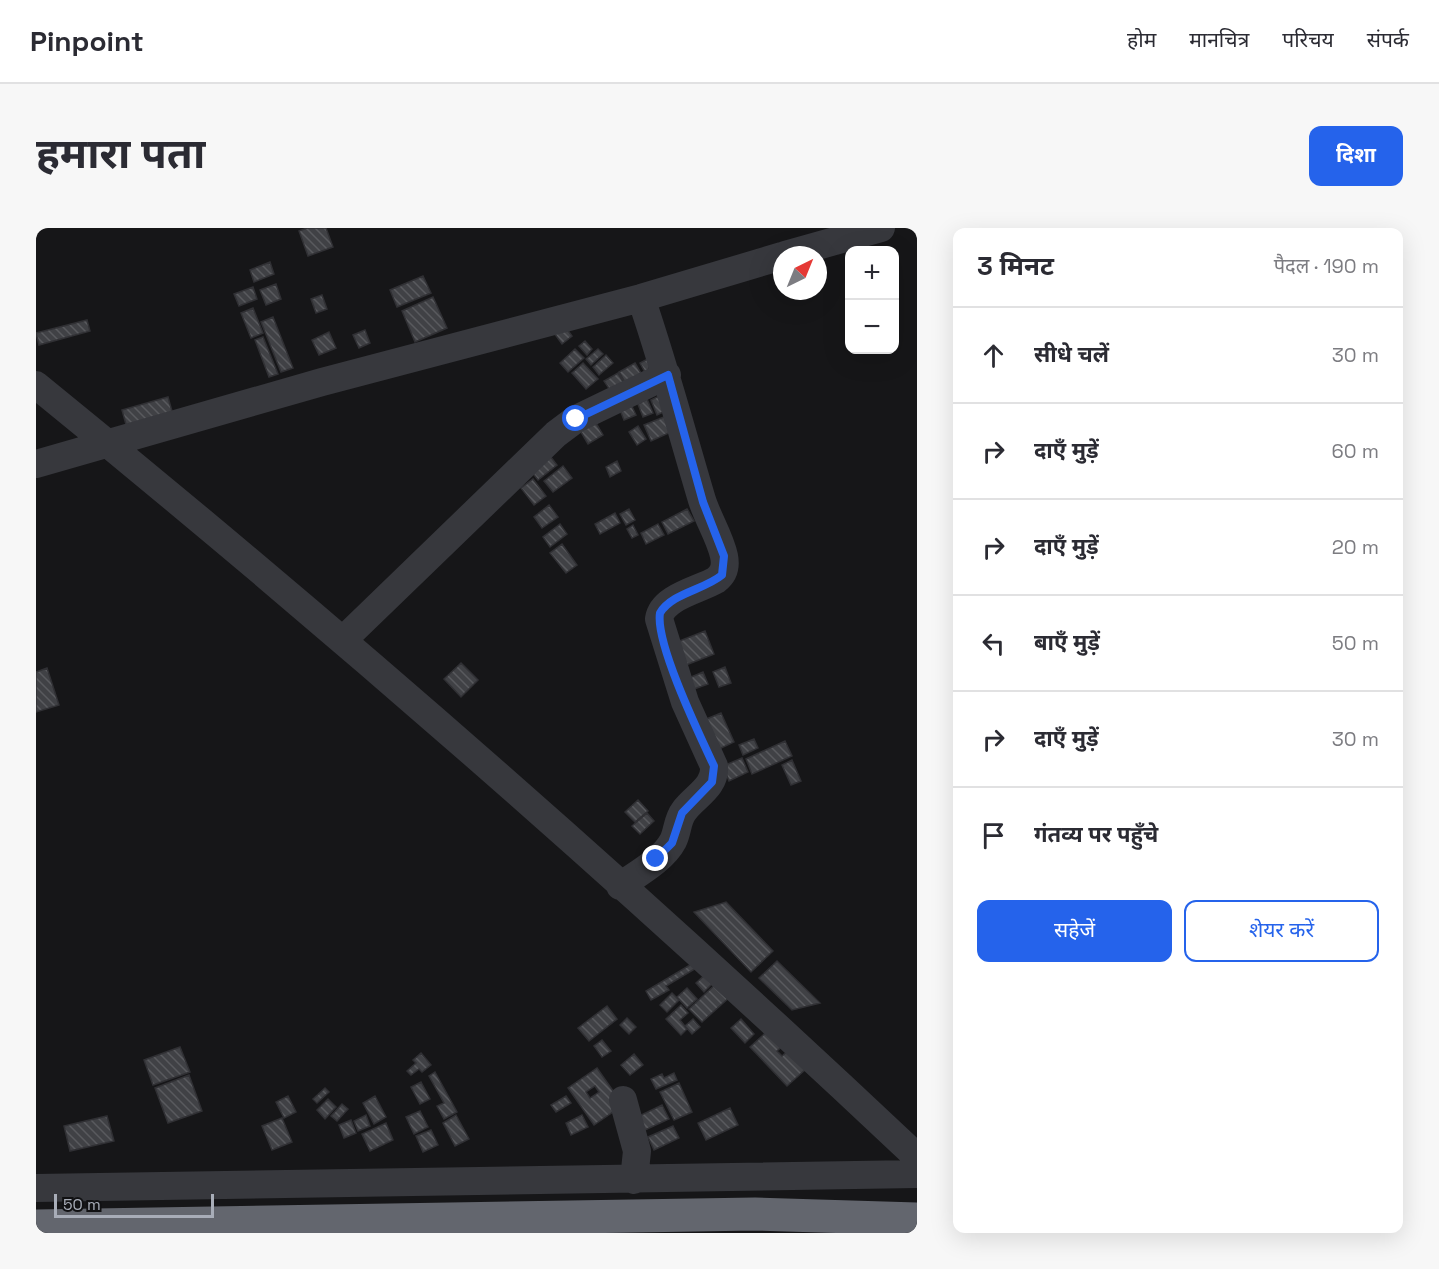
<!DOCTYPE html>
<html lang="hi">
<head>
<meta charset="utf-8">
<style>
	body { margin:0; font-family:"Space Grotesk","Noto Sans Devanagari",sans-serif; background:#f7f7f7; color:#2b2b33 }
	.controls { position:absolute; right:18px; top:18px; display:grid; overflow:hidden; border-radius:12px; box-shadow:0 6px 24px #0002 }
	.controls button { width:54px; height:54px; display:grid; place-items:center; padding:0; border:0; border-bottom:2px solid #e1e1e2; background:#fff; color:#2b2b33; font:30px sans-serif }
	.compass { position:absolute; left:737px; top:18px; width:54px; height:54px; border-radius:50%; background:#fff; box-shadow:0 6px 24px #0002; rotate:43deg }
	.scale { position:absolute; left:18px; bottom:15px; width:160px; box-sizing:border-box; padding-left:6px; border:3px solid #a8adb8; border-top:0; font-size:16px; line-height:21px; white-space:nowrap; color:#a8adb8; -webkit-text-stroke:4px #111113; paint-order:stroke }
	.stop { position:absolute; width:18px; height:18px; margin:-14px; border:4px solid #2563eb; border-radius:50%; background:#fff }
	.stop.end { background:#2563eb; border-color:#fff; box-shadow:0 2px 6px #0008 }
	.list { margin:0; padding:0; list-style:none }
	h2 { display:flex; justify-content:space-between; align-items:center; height:78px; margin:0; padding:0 24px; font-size:26px }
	h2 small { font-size:20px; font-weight:400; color:#7c7c81 }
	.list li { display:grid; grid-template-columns:39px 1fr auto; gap:18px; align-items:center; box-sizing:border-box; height:96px; padding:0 24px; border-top:2px solid #e1e1e2 }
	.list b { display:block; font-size:22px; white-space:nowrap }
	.list em { font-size:20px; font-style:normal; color:#7c7c81 }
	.actions { display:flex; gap:12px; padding:18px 24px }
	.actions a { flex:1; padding:14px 0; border:2px solid #2563eb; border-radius:12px; text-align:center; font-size:21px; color:#2563eb }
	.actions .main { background:#2563eb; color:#fff }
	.icon { flex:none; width:33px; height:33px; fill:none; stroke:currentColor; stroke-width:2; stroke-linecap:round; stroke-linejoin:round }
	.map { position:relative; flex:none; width:881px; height:1005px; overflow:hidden; border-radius:12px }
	header { display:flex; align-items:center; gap:36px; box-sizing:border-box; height:84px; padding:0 30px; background:#fff; border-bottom:2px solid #e1e1e2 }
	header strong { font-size:28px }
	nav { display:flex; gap:33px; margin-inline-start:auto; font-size:21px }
	.intro { display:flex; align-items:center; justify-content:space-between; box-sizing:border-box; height:144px; padding:0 36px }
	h1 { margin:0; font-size:42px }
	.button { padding:15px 27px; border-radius:12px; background:#2563eb; color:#fff; font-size:21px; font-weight:700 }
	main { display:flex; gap:36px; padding:0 36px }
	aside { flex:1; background:#fff; border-radius:12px; box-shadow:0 6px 24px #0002 }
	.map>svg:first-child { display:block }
	.building { fill:url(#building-back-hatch); stroke:#303034; stroke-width:1.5; fill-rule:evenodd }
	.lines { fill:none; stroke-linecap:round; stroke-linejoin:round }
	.minor { stroke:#37383d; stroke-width:28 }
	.highway { stroke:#63666e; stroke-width:33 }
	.route { stroke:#2563eb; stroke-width:8 }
</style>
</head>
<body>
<header>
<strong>Pinpoint</strong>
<nav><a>होम</a><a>मानचित्र</a><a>परिचय</a><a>संपर्क</a></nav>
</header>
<div class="intro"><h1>हमारा पता</h1><a class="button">दिशा</a></div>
<main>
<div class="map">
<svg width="881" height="1005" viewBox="0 0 881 1005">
	<defs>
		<pattern id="building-back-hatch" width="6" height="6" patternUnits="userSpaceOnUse" patternTransform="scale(1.5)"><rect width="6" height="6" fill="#404145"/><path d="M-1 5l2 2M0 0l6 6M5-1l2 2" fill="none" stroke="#595a5e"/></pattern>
	</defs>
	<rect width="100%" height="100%" fill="#161618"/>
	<path class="building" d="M 271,0 L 290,0 L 297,19 L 272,28 L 263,3 Z
		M 234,34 L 238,46 L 218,54 L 214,42 Z
		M 387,48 L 395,65 L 361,79 L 354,62 Z
		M 240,56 L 245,71 L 230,77 L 224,62 Z
		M 217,59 L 221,71 L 203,78 L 198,66 Z
		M 286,67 L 291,81 L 280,85 L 275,71 Z
		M 397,69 L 411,100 L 379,114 L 366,83 Z
		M 217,80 L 227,105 L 215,110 L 205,85 Z
		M 237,89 L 257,140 L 245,144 L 225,94 Z
		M 51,92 L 54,103 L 3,117 L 0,105 Z
		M 528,97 L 536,108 L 526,116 L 518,105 Z
		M 329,102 L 334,115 L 323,120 L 317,107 Z
		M 293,104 L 300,120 L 283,127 L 276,112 Z
		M 227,109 L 242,146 L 233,149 L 219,112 Z
		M 549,113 L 556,121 L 551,127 L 543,118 Z
		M 539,121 L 548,130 L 532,144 L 524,135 Z
		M 562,121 L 567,126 L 555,137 L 550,131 Z
		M 570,127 L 577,135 L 563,147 L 557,139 Z
		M 619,127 L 610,146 L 604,135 Z
		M 547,135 L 562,151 L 550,161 L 536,145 Z
		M 599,135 L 606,147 L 590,156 L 583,144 Z
		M 582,145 L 589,157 L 576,165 L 568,153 Z
		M 631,164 L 638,179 L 621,187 L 615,172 Z
		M 132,169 L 137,187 L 91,200 L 86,182 Z
		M 611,171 L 617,185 L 607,189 L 602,176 Z
		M 593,172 L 600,187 L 588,192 L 582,177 Z
		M 628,189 L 635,204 L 615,213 L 608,197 Z
		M 557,190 L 567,207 L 552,216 L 542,199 Z
		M 602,198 L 610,211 L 601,217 L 593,204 Z
		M 514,228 L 521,237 L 502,252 L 495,243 Z
		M 581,233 L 585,243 L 574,249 L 570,239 Z
		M 527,238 L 536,250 L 517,264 L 508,253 Z
		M 497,251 L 510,268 L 498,277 L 485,260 Z
		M 513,277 L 522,289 L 506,300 L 498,289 Z
		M 593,281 L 599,292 L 590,297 L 584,286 Z
		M 651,281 L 658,293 L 632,306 L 626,294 Z
		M 579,285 L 584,295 L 564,306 L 559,296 Z
		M 524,296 L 531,306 L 514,319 L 507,309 Z
		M 622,296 L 628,307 L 610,316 L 605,305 Z
		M 597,297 L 602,307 L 596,310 L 591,301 Z
		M 526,316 L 541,337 L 530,345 L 514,325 Z
		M 669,403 L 678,426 L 650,437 L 641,414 Z
		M 425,435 L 442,452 L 425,469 L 408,451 Z
		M 689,439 L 695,455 L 683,459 L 677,444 Z
		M 11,440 L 23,477 L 0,484 L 0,444 Z
		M 667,444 L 672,456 L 658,461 L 653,450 Z
		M 685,485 L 698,514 L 681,522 L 668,492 Z
		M 718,511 L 722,520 L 707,527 L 703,517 Z
		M 749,513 L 756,528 L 716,546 L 710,531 Z
		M 706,530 L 712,544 L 693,553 L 687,538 Z
		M 756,532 L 765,553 L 755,557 L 746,537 Z
		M 602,572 L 612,583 L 599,594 L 589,584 Z
		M 611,585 L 618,593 L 604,606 L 596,598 Z
		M 690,674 L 737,723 L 715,744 L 658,684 Z
		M 664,731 L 667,736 L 630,758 L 633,762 L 615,772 L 610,763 Z
		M 741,733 L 784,775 L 756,782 L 723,750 Z
		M 674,742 L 682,750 L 668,764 L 660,755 Z
		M 683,753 L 696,767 L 666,794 L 653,781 Z
		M 651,760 L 661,771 L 651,780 L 641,769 Z
		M 636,765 L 643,772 L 631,784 L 624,777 Z
		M 645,777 L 652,785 L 644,792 L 651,801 L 645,807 L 630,791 Z
		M 571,778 L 581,791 L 553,813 L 542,800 Z
		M 591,790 L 600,799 L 593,806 L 584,797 Z
		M 657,791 L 664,799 L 656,806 L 649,798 Z
		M 705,791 L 718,806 L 709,815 L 695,800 Z
		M 737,798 L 751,814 L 741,823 L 746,828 L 753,822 L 770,841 L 751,858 L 714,819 Z
		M 566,812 L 575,823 L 566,829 L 558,818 Z
		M 144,819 L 154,844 L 117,857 L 108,832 Z
		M 385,825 L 395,837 L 386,844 L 383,841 L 375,847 L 371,843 L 380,835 L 377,832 Z
		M 598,826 L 607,837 L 594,847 L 585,837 Z
		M 561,840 L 587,877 L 558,897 L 532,860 ZM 559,858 L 563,864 L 554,870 L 550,864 Z
		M 399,844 L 421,884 L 408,891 L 401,878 L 408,875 L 393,848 Z
		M 638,845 L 641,852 L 620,861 L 615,851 L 626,846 L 628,850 Z
		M 153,847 L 166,883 L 132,895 L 119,860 Z
		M 385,854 L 394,871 L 384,876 L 375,859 Z
		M 643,855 L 656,884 L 638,892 L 624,864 Z
		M 289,860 L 293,864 L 281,875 L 277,871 Z
		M 252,868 L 260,884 L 248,890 L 240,874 Z
		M 339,868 L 350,889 L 338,896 L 327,875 Z
		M 530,868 L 535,875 L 520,884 L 515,877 Z
		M 292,871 L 300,879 L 289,891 L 281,882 Z
		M 306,876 L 312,881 L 301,893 L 295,888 Z
		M 626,877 L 633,891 L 609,902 L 603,888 Z
		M 694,880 L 702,897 L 670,912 L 662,895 Z
		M 384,883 L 392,899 L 378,906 L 370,889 Z
		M 330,887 L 334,898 L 322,903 L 318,893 Z
		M 420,887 L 433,911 L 419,918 L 407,895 Z
		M 546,887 L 552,899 L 535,907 L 530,895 Z
		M 71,888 L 78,913 L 34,923 L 28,898 Z
		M 246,890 L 256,914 L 236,922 L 226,898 Z
		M 315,892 L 320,905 L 308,910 L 303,897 Z
		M 350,895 L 357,912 L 334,923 L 326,906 Z
		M 637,898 L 643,910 L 618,922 L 612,909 Z
		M 395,902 L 402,917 L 387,924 L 380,908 Z"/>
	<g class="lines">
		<path class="minor" d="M 749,27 L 845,0
			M 0,157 C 303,403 597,661 881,929
			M 0,236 L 286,154 L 605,70 L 746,28
			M 307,412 L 520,206 L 540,191 L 631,147
			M 584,658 C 601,646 627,632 637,613 C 642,603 641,592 648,583 C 659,568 680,559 678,538 L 649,474 L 623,391 C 626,369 663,362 680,352 C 688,346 690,338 688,328 C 684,309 672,291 666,272 C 646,205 628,137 605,70
			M 587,872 L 601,923 L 598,952
			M 0,960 L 881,946"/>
		<path class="highway" d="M 0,998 L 719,986 L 881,991"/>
	</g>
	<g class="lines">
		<path class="route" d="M 540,191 L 632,147 L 667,274 L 688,328 L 686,347 C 668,362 636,365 624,385 C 619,415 664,508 678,538 L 676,554 L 646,585 L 636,615 L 620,631"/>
	</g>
</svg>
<div class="controls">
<button>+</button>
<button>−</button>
</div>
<svg class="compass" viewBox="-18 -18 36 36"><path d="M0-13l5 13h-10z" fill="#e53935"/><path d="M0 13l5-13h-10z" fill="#7c7c81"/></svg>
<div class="scale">50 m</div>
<div class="stop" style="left:540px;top:191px"></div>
<div class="stop end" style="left:620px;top:631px"></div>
</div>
<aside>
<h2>3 मिनट<small>पैदल · 190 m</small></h2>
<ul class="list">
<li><svg class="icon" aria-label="ahead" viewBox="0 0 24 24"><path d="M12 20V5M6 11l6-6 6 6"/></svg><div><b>सीधे चलें</b></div><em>30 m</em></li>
<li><svg class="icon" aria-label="right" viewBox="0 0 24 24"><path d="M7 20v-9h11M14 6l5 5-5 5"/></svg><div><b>दाएँ मुड़ें</b></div><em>60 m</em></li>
<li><svg class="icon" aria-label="right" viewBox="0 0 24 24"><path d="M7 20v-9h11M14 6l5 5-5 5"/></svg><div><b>दाएँ मुड़ें</b></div><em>20 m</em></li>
<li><svg class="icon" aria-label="left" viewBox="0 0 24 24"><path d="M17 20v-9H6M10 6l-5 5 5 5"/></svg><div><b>बाएँ मुड़ें</b></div><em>50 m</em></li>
<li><svg class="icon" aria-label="right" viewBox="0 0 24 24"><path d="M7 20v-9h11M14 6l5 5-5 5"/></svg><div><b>दाएँ मुड़ें</b></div><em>30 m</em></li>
<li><svg class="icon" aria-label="arrive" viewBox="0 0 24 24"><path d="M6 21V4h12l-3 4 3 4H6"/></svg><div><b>गंतव्य पर पहुँचे</b></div></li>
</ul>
<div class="actions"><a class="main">सहेजें</a><a>शेयर करें</a></div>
</aside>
</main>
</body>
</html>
